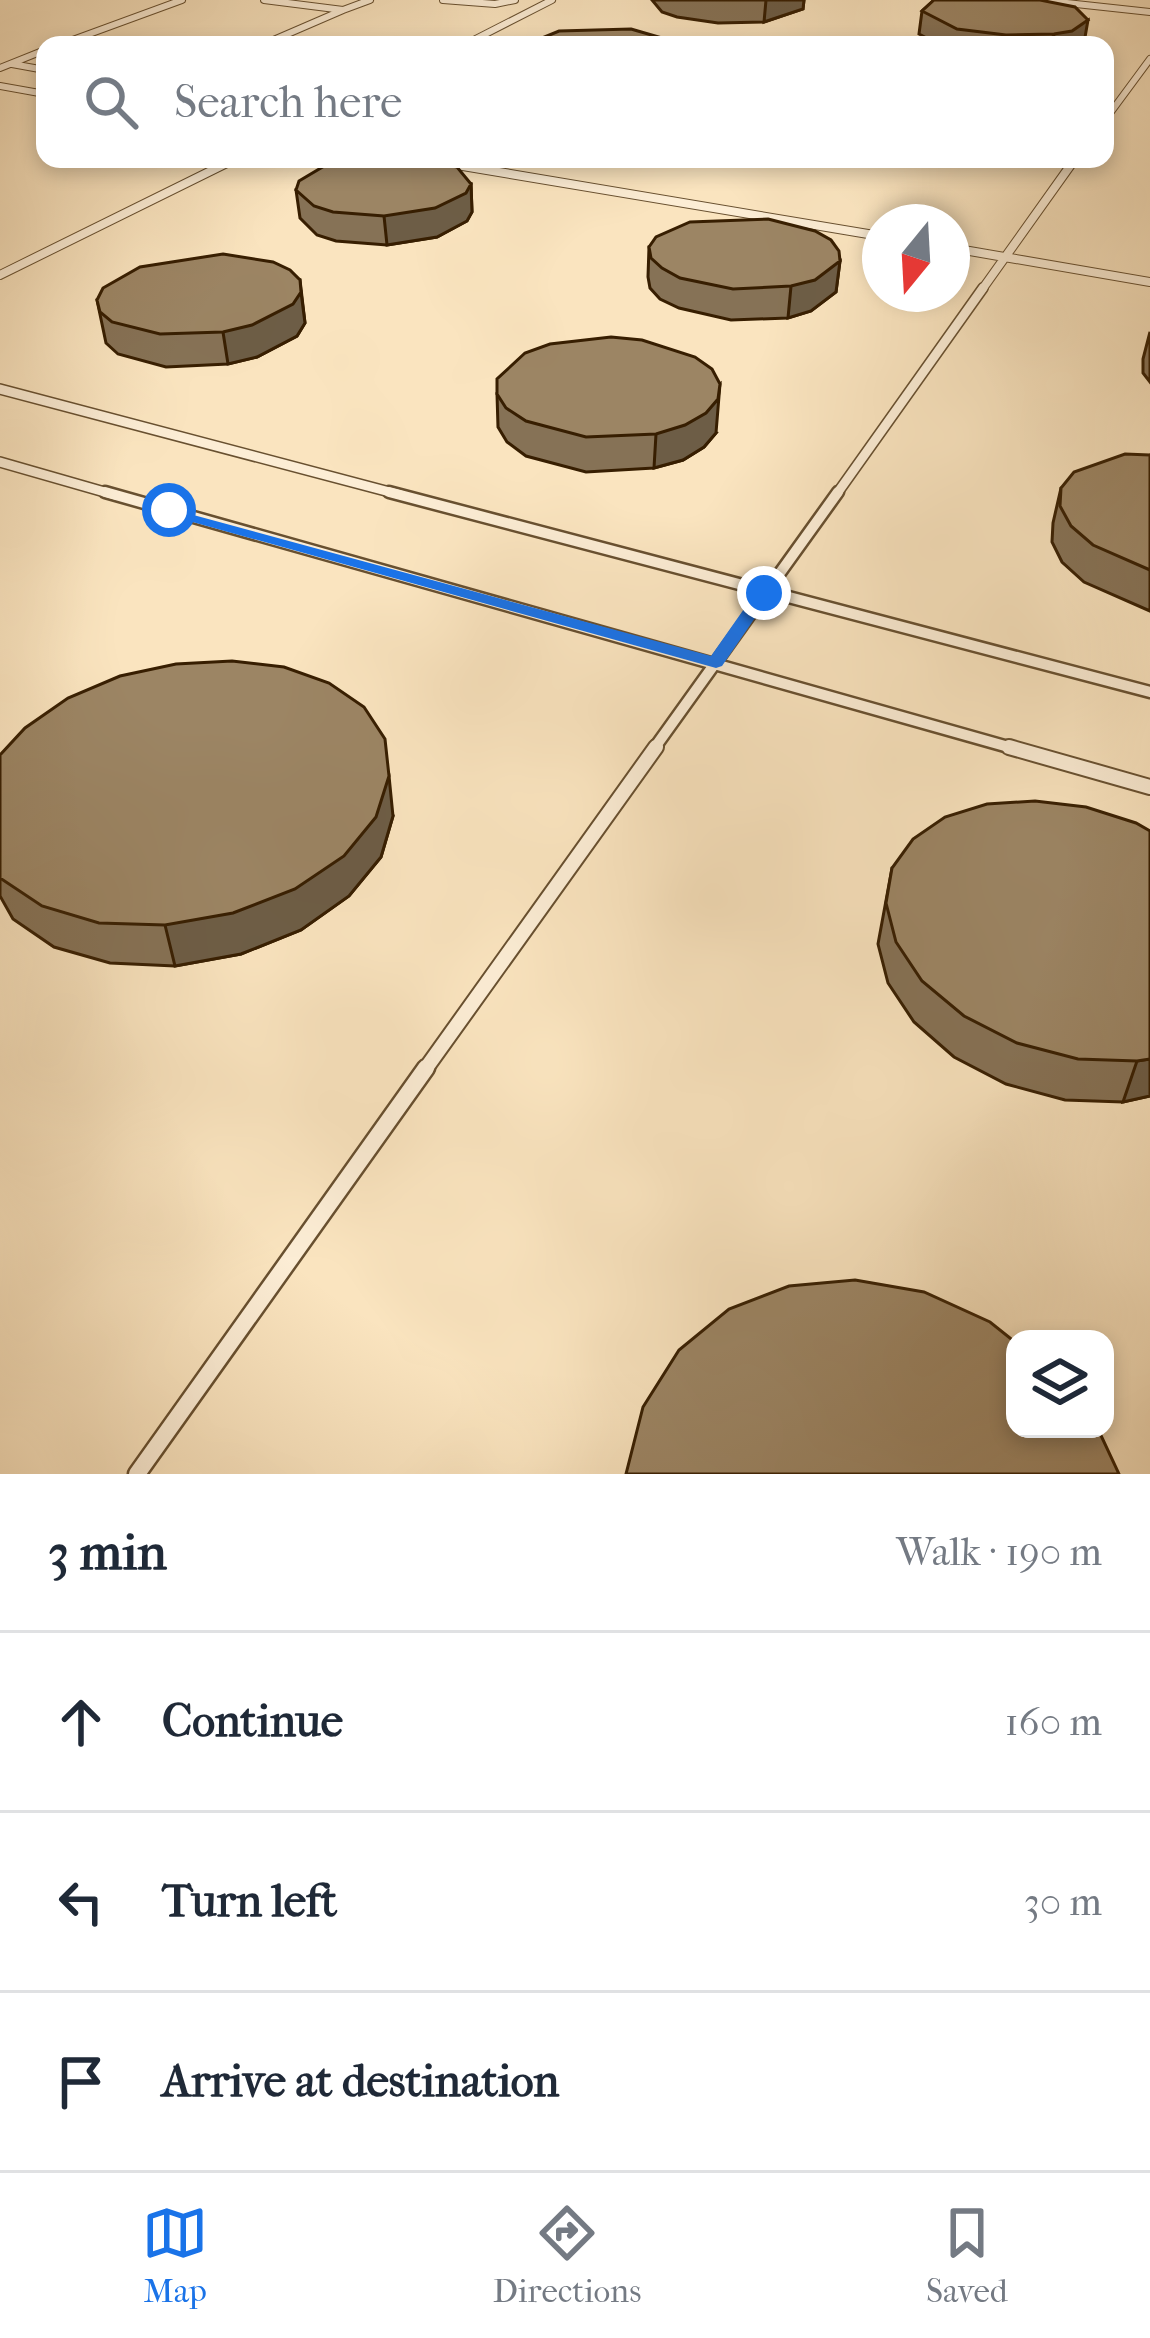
<!DOCTYPE html>
<html lang="en">
<head>
<meta charset="utf-8">
<style>
	body { margin:0; font-family:"IM FELL French Canon",serif; background:#f6f6f7; color:#1f2937 }
	.controls { position:absolute; right:36px; bottom:36px; display:grid; overflow:hidden; border-radius:24px; box-shadow:0 6px 18px #0003 }
	.controls button { width:108px; height:108px; display:grid; place-items:center; padding:0; border:0; border-bottom:3px solid #e0e1e3; background:#fff; color:#1f2937; font:60px sans-serif }
	.compass { position:absolute; left:862px; top:204px; width:108px; height:108px; border-radius:50%; background:#fff; box-shadow:0 6px 18px #0003; rotate:198deg }
	.stop { position:absolute; width:36px; height:36px; margin:-27px; border:9px solid #1a73e8; border-radius:50%; background:#fff }
	.stop.end { background:#1a73e8; border-color:#fff; box-shadow:0 3px 12px #0008 }
	.list { margin:0; padding:0; list-style:none }
	h2 { display:flex; justify-content:space-between; align-items:center; height:156px; margin:0; padding:0 48px; font-size:51px }
	h2 small { font-size:39px; font-weight:400; color:#747a83 }
	.list li { display:grid; grid-template-columns:78px 1fr auto; gap:36px; align-items:center; box-sizing:border-box; height:180px; padding:0 48px; border-top:3px solid #e0e1e3 }
	.list b { display:block; font-size:45px; white-space:nowrap }
	.list em { font-size:39px; font-style:normal; color:#747a83 }
	.icon { flex:none; width:66px; height:66px; fill:none; stroke:currentColor; stroke-width:2; stroke-linecap:round; stroke-linejoin:round }
	.map { position:relative; flex:none; width:1150px; height:1474px; overflow:hidden }
	.search { position:absolute; background:#fff; box-shadow:0 6px 18px #0003; left:36px; right:36px; top:36px; height:132px; display:flex; align-items:center; gap:30px; box-sizing:border-box; padding:0 42px; border-radius:24px; color:#747a83; font-size:45px }
	.sheet { height:696px; background:#fff }
	nav { display:flex; justify-content:space-around; align-items:center; box-sizing:border-box; height:168px; border-top:3px solid #e0e1e3; background:#fff; font-size:33px; color:#747a83 }
	nav a { display:grid; justify-items:center; gap:6px }
	nav .on { color:#1a73e8 }
	.map>svg:first-child { display:block }
	.lines { fill:none; stroke-linecap:round; stroke-linejoin:round }
	.service-far5-casing { stroke:#685030; stroke-width:8 }
	.service-far4-casing { stroke:#685030; stroke-width:10 }
	.service-far3-casing { stroke:#685030; stroke-width:12 }
	.service-far2-casing { stroke:#685030; stroke-width:15 }
	.service-far1-casing { stroke:#685030; stroke-width:18 }
	.service-casing { stroke:#685030; stroke-width:21 }
	.service-far5 { stroke:#fcedd5; stroke-width:6 }
	.service-far4 { stroke:#fcedd5; stroke-width:8 }
	.service-far3 { stroke:#fcedd5; stroke-width:9 }
	.service-far2 { stroke:#fcedd5; stroke-width:10 }
	.service-far1 { stroke:#fcedd5; stroke-width:14 }
	.service { stroke:#fcedd5; stroke-width:16 }
	.wall { fill:#867256; stroke:#371e01; stroke-width:3 }
	.shaded-wall { fill:#6d5d46; stroke:#371e01; stroke-width:3 }
	.building { fill:#9c8564; stroke:#371e01; stroke-width:3 }
	.route { fill:#1a73e8 }
</style>
</head>
<body>
<div class="map">
<svg width="1150" height="1474" viewBox="0 0 1150 1474">
	<rect width="100%" height="100%" fill="#fae4bf"/>
	<filter id="stains"><feTurbulence type="fractalNoise" baseFrequency=".00167" numOctaves="4"/><feColorMatrix values="0 0 0 0 .2 0 0 0 0 .09 0 0 0 0 .02 0 0 0 .5 -.17"/></filter>
	<radialGradient id="worn" r=".72"><stop offset=".6" stop-color="#630" stop-opacity="0"/><stop offset="1" stop-color="#630" stop-opacity=".3"/></radialGradient>
	<g class="lines">
		<g class="service-far5-casing">
			<path id="service-far5" d="M 443,0 L 495,4 L 515,0
				M 1039,0 L 1150,12
				M 343,10 L 370,0
				M 59,45 L 182,0
				M 262,45 L 343,10 L 264,0
				M 464,45 L 552,0
				M 12,64 L 45,70
				M 0,68 L 45,50
				M 0,86 L 45,94
				M 1105,120 L 1150,59"/>
		</g>
		<g class="service-far4-casing">
			<path id="service-far4" d="M 421,159 L 880,236
				M 952,248 L 1150,282
				M 0,275 L 235,159
				M 981,291 L 1075,159"/>
		</g>
		<g class="service-far3-casing">
			<path id="service-far3" d="M 0,389 L 401,495
				M 0,462 L 115,495
				M 836,495 L 983,288"/>
		</g>
		<g class="service-far2-casing">
			<path id="service-far2" d="M 105,492 L 1019,750
				M 389,492 L 1150,692
				M 653,750 L 838,492"/>
		</g>
		<g class="service-far1-casing">
			<path id="service-far1" d="M 1009,747 L 1150,787
				M 424,1071 L 656,747"/>
		</g>
		<g class="service-casing">
			<path id="service" d="M 137,1474 L 426,1068"/>
		</g>
		<use href="#service-far5" class="service-far5"/>
		<use href="#service-far4" class="service-far4"/>
		<use href="#service-far3" class="service-far3"/>
		<use href="#service-far2" class="service-far2"/>
		<use href="#service-far1" class="service-far1"/>
		<use href="#service" class="service"/>
	</g>
	<path class="wall" d="M 652,0 L 804,0 L 803,9 L 764,22 L 718,23 L 677,17 L 662,12 Z
		M 934,0 L 1084,43 L 1081,45 L 940,45 L 919,34 L 922,11 Z
		M 471,184 L 472,212 L 467,221 L 437,237 L 387,245 L 336,241 L 317,235 L 300,218 L 296,190 Z
		M 649,247 L 840,261 L 836,292 L 811,311 L 788,318 L 731,320 L 679,308 L 660,299 L 650,288 L 648,277 Z
		M 300,280 L 305,323 L 297,336 L 257,357 L 228,364 L 166,367 L 118,354 L 106,343 L 97,300 Z
		M 1150,332 L 1150,382 L 1143,373 L 1143,359 Z
		M 497,394 L 716,433 L 704,447 L 683,460 L 654,468 L 586,472 L 526,456 L 507,442 L 498,427 Z
		M 1150,455 L 1150,611 L 1084,582 L 1062,562 L 1052,542 L 1053,523 L 1061,488 Z
		M 0,755 L 393,816 L 381,857 L 349,896 L 301,930 L 241,954 L 175,966 L 110,963 L 54,947 L 13,919 L 0,896 Z
		M 1150,831 L 1150,1096 L 1123,1102 L 1065,1100 L 1006,1084 L 954,1057 L 914,1022 L 888,983 L 878,944 L 892,868 Z"/>
	<path class="shaded-wall" d="M 766,0 L 804,0 L 803,9 L 764,22 Z
		M 1088,20 L 1084,43 L 1081,45 L 1052,45 L 1054,34 Z
		M 471,184 L 472,212 L 467,221 L 437,237 L 387,245 L 384,216 Z
		M 840,261 L 836,292 L 811,311 L 788,318 L 791,286 Z
		M 301,292 L 305,323 L 297,336 L 257,357 L 228,364 L 223,332 Z
		M 720,384 L 716,433 L 704,447 L 683,460 L 654,468 L 656,434 Z
		M 389,776 L 393,816 L 381,857 L 349,896 L 301,930 L 241,954 L 175,966 L 165,925 Z
		M 1150,1059 L 1150,1096 L 1123,1102 L 1137,1061 Z"/>
	<path class="building" d="M 934,0 L 1040,0 L 1075,7 L 1088,20 L 1072,31 L 1054,34 L 1006,35 L 957,29 L 922,11 Z
		M 631,29 L 686,45 L 525,45 L 559,31 Z
		M 371,159 L 414,159 L 457,167 L 471,184 L 466,193 L 435,208 L 384,216 L 333,212 L 314,206 L 296,190 L 299,181 L 326,165 Z
		M 768,219 L 815,231 L 831,240 L 839,251 L 840,261 L 815,280 L 791,286 L 733,289 L 680,278 L 662,268 L 651,258 L 649,247 L 656,237 L 690,222 Z
		M 223,254 L 273,262 L 290,270 L 300,280 L 301,292 L 293,304 L 252,325 L 223,332 L 160,334 L 112,322 L 100,312 L 97,300 L 103,288 L 140,267 Z
		M 611,337 L 642,340 L 695,357 L 712,369 L 720,384 L 718,399 L 706,413 L 685,425 L 656,434 L 586,437 L 526,421 L 506,408 L 497,394 L 497,379 L 525,353 L 550,344 Z
		M 1125,454 L 1150,455 L 1150,570 L 1093,545 L 1071,526 L 1060,506 L 1061,488 L 1074,472 Z
		M 232,661 L 284,667 L 329,683 L 364,707 L 385,739 L 389,776 L 376,817 L 344,856 L 295,889 L 233,913 L 165,925 L 99,923 L 42,906 L 0,878 L 0,755 L 25,728 L 68,698 L 120,676 L 176,664 Z
		M 1035,801 L 1086,807 L 1136,823 L 1150,831 L 1150,1059 L 1137,1061 L 1078,1059 L 1017,1043 L 964,1016 L 922,981 L 896,942 L 886,903 L 892,868 L 913,839 L 945,817 L 987,804 Z
		M 855,1280 L 924,1292 L 990,1322 L 1015,1342 L 1015,1429 L 1098,1429 L 1119,1474 L 626,1474 L 643,1407 L 679,1350 L 729,1309 L 789,1286 Z"/>
	<path class="route" d="M 164,507 L 711,656 L 758,589 L 772,593 L 722,666 L 716,668 L 164,514 Z"/>
	<rect width="100%" height="100%" filter="url(#stains)"/>
	<rect width="100%" height="100%" fill="url(#worn)"/>
</svg>
<div class="controls">
<button><svg class="icon" aria-label="layers" viewBox="0 0 24 24"><path d="M12 4l9 5-9 5-9-5zM3 14l9 5 9-5"/></svg></button>
</div>
<svg class="compass" viewBox="-18 -18 36 36"><path d="M0-13l5 13h-10z" fill="#e53935"/><path d="M0 13l5-13h-10z" fill="#747a83"/></svg>
<div class="stop" style="left:169px;top:510px"></div>
<div class="stop end" style="left:764px;top:593px"></div>
<div class="search"><svg class="icon" aria-label="search" viewBox="0 0 24 24"><circle cx="10" cy="10" r="6"/><path d="M15 15l6 6"/></svg>Search here</div>
</div>
<section class="sheet">
<h2>3 min<small>Walk · 190 m</small></h2>
<ul class="list">
<li><svg class="icon" aria-label="ahead" viewBox="0 0 24 24"><path d="M12 20V5M6 11l6-6 6 6"/></svg><div><b>Continue</b></div><em>160 m</em></li>
<li><svg class="icon" aria-label="left" viewBox="0 0 24 24"><path d="M17 20v-9H6M10 6l-5 5 5 5"/></svg><div><b>Turn left</b></div><em>30 m</em></li>
<li><svg class="icon" aria-label="arrive" viewBox="0 0 24 24"><path d="M6 21V4h12l-3 4 3 4H6"/></svg><div><b>Arrive at destination</b></div></li>
</ul>
</section>
<nav>
<a class="on"><svg class="icon" aria-label="map" viewBox="0 0 24 24"><path d="M3 6l6-2 6 2 6-2v14l-6 2-6-2-6 2zM9 4v14M15 6v14"/></svg>Map</a>
<a><svg class="icon" aria-label="directions" viewBox="0 0 24 24"><path d="M12 3l9 9-9 9-9-9zM9 14v-3h6M13 9l2 2-2 2"/></svg>Directions</a>
<a><svg class="icon" aria-label="saved" viewBox="0 0 24 24"><path d="M7 4h10v16l-5-4-5 4z"/></svg>Saved</a>
</nav>
</body>
</html>
